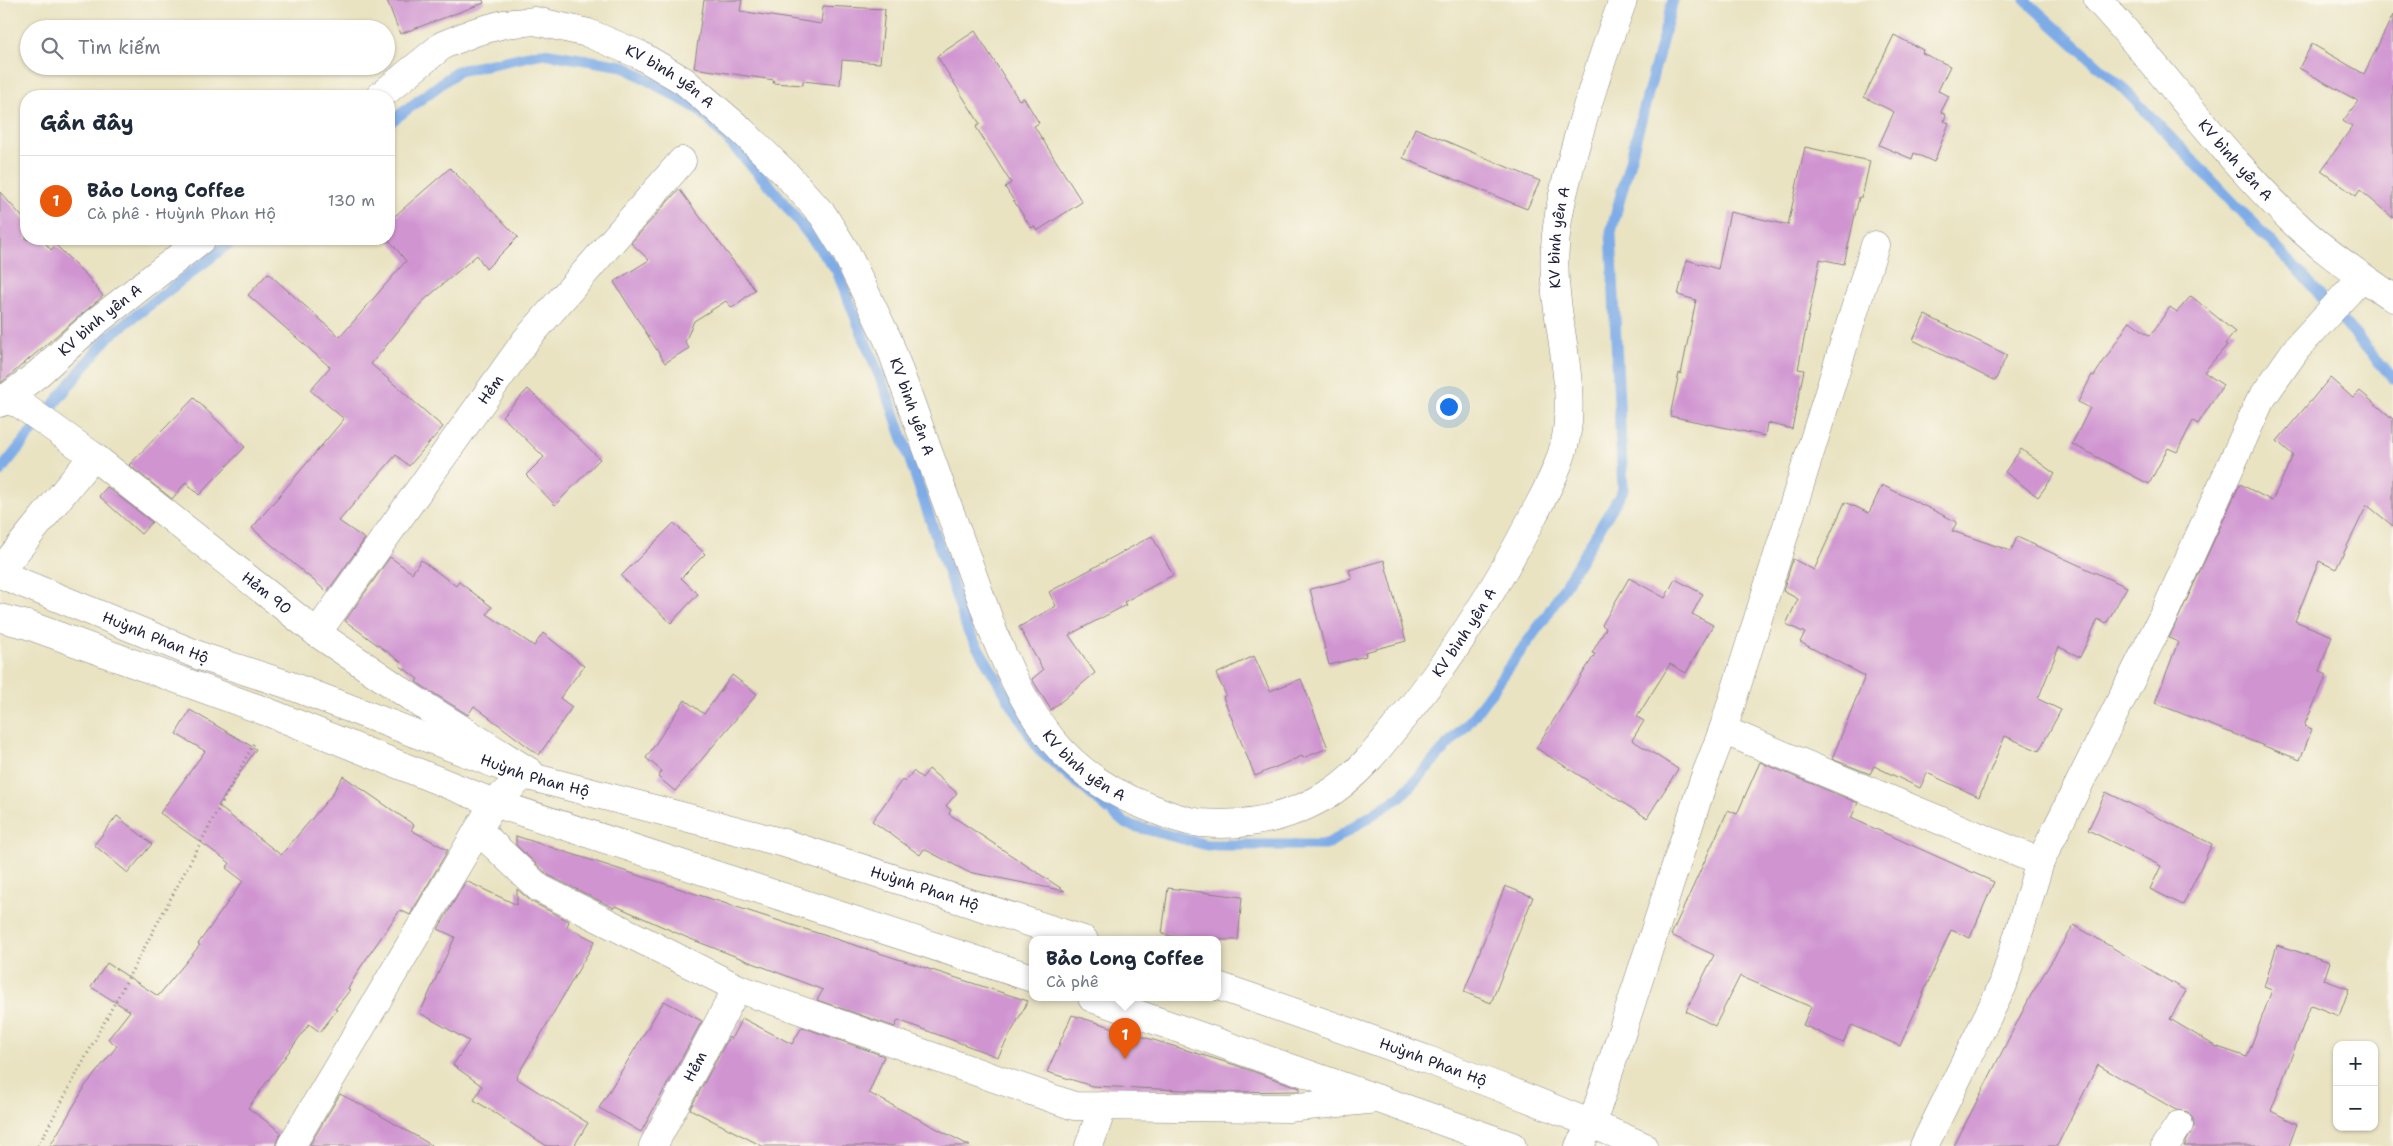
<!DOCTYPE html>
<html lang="vi">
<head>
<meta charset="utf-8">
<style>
	body { margin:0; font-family:"Shantell Sans",sans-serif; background:#f2f2f3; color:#1f2937 }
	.controls { position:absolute; right:15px; bottom:15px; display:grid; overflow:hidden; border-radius:10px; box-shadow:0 1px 4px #0004 }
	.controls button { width:45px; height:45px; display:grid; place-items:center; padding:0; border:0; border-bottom:1px solid #e0e1e3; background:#fff; color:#1f2937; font:25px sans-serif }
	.you { position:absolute; left:1448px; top:406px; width:18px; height:18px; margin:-12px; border:4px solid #fff; border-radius:50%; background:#1a73e8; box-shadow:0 0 0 8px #1a73e833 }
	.badge { display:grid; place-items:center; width:32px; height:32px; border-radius:50%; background:#ea580c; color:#fff; font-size:16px; font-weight:700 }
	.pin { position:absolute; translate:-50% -41px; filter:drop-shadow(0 1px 2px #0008) }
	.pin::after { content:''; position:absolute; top:26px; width:18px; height:15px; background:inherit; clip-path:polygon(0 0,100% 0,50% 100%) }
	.popup { position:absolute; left:1029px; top:936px; width:192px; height:65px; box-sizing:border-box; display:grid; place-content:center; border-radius:10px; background:#fff; filter:drop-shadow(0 1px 4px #0005); font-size:16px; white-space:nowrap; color:#747a83 }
	.popup b { font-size:19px; color:#1f2937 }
	.popup::after { content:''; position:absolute; left:50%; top:100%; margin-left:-10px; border:10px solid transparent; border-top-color:#fff }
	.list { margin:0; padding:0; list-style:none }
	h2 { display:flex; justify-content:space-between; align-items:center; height:65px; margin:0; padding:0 20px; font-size:21px }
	h2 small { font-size:16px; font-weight:400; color:#747a83 }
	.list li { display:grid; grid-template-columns:32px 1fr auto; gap:15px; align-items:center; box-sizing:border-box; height:90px; padding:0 20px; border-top:1px solid #e0e1e3 }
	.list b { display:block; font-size:19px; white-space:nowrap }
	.list p { margin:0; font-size:16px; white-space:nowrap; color:#747a83 }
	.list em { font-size:16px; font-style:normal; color:#747a83 }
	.icon { flex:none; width:28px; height:28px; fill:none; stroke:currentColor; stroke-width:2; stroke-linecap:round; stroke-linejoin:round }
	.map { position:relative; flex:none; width:2393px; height:1146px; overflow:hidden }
	.search { position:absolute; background:#fff; box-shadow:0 1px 4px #0004; left:20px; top:20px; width:375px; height:55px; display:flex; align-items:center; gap:12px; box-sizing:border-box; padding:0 18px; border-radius:28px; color:#747a83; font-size:19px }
	.panel { position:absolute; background:#fff; box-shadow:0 1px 4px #0004; left:20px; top:90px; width:375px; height:155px; border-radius:20px }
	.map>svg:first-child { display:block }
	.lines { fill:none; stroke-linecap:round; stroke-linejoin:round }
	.stream { stroke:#7eace7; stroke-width:11 }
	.building { fill:#d095d1 }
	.minor-casing { stroke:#86827e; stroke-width:29 }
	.path { stroke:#86827e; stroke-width:3; stroke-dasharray:1 4; stroke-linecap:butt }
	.minor { stroke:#fff; stroke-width:28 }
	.labels { text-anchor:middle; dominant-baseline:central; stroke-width:4; stroke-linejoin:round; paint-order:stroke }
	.street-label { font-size:15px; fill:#22223b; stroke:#fbf7ec }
</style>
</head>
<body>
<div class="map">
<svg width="2393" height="1146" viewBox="0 0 2393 1146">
	<rect width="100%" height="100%" fill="#fbf7ec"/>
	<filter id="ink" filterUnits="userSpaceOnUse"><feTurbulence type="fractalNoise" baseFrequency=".02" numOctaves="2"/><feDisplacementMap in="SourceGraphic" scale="10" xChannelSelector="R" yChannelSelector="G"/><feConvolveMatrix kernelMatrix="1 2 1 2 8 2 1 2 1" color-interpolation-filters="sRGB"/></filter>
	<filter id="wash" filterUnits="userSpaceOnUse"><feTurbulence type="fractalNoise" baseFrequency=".0096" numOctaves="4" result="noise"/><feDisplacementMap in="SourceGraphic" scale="20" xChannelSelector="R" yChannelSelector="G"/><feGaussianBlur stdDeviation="1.12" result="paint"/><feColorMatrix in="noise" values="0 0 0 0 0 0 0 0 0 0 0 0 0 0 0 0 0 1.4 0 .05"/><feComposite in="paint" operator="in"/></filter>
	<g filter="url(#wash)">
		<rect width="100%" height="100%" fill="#e9e3c2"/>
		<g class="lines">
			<path class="stream" d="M 2025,0 L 2125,90 L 2299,271 L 2393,378
				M 389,123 L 458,71 L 543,53 L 623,66 L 700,110 L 772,188 L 836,269 L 892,407 L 968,631 L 1039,750 L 1126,824 L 1207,845 L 1326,845 L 1401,796 L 1470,721 L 1547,615 L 1623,490 L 1611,232 L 1673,0
				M 0,471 L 108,337 L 235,239"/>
		</g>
		<g id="blocks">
			<path class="building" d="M 387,0 L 483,0 L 484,3 L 400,34 Z
				M 704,0 L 742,0 L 740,11 L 821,24 L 823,6 L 885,9 L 880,63 L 842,60 L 840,85 L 803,81 L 803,85 L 773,83 L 774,80 L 694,68 Z
				M 2393,15 L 2393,218 L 2360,190 L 2356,196 L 2321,171 L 2352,127 L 2343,121 L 2358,101 L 2299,68 L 2312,44 L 2364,74 Z
				M 975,31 L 1019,100 L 1024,98 L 1039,123 L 1034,126 L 1082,202 L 1037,231 L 1034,226 L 1031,228 L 1005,187 L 1011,183 L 976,127 L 980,124 L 937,56 Z
				M 1894,35 L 1923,50 L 1922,53 L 1950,66 L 1938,91 L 1949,96 L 1941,112 L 1946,115 L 1944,121 L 1949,123 L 1934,162 L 1914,153 L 1912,159 L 1879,145 L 1894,112 L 1864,97 Z
				M 1415,128 L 1540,181 L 1527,209 L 1403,158 Z
				M 1805,147 L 1870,161 L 1862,197 L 1859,197 L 1844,264 L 1820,259 L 1798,369 L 1804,370 L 1792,429 L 1767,423 L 1765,436 L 1670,416 L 1679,373 L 1681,374 L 1696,300 L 1678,295 L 1687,260 L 1718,269 L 1730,212 L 1788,225 Z
				M 450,168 L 518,237 L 486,269 L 477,255 L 422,302 L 371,364 L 443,427 L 409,466 L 396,455 L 339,521 L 365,539 L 327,592 L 252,528 L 344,419 L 310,390 L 330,367 L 248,295 L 268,273 L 340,337 L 406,261 L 389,240 L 389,221 Z
				M 679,189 L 755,290 L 732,308 L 726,301 L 694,321 L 685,342 L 689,348 L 665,363 L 614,282 L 649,260 L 631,243 Z
				M 0,192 L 26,221 L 26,239 L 42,239 L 51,250 L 56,245 L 86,275 L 103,296 L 1,383 Z
				M 2191,296 L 2235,332 L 2225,344 L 2227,345 L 2204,372 L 2223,385 L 2198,424 L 2193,421 L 2177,452 L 2168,448 L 2149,484 L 2072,444 L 2090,408 L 2078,402 L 2092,375 L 2094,376 L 2130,321 L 2150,336 L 2170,307 L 2177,312 Z
				M 1925,315 L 2007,355 L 1995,381 L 1913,340 Z
				M 2330,378 L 2353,398 L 2360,391 L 2393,419 L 2393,526 L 2367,505 L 2336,569 L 2319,561 L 2295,621 L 2332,636 L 2319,671 L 2327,675 L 2304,726 L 2312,729 L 2300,760 L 2155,703 L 2178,642 L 2169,638 L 2240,484 L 2272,501 L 2293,455 L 2277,441 Z
				M 528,389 L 600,459 L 555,505 L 526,475 L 544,457 L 502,416 Z
				M 194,398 L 245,447 L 199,495 L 186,482 L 172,499 L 129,465 Z
				M 2021,449 L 2055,474 L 2038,497 L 2005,472 Z
				M 1882,485 L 1957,522 L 1952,531 L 2011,551 L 2017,537 L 2127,587 L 2106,624 L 2098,619 L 2080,657 L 2059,647 L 2038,699 L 2061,710 L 2039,751 L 2005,736 L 1979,797 L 1927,773 L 1920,788 L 1874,766 L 1870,774 L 1832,759 L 1865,676 L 1800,642 L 1805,633 L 1786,624 L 1798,599 L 1783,591 L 1793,559 L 1814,570 L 1845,502 L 1869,513 Z
				M 107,487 L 152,522 L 141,534 L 99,496 Z
				M 674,523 L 705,554 L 681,578 L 698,594 L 671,623 L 621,576 Z
				M 1152,536 L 1173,575 L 1124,602 L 1126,605 L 1069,635 L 1095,673 L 1051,710 L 1032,679 L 1043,670 L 1019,627 L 1056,606 L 1049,592 Z
				M 390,557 L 412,573 L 421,560 L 456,586 L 459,582 L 492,607 L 487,614 L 534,646 L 543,633 L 584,666 L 560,698 L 572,707 L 539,755 L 474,706 L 468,715 L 416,682 L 418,679 L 399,665 L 401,662 L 345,621 Z
				M 1384,560 L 1406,641 L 1365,652 L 1366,656 L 1329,665 L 1310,589 L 1352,579 L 1349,570 Z
				M 1629,578 L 1665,598 L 1675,579 L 1703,594 L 1692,614 L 1713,625 L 1686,673 L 1670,664 L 1637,717 L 1644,721 L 1632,740 L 1678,769 L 1647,818 L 1536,748 L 1595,654 L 1592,653 L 1606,628 L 1602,625 Z
				M 1254,656 L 1270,691 L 1301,679 L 1328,748 L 1303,758 L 1302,756 L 1255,776 L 1223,697 L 1226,695 L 1216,674 Z
				M 732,675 L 757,694 L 675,791 L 658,777 L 662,771 L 646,758 L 685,700 L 704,714 Z
				M 190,710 L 256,749 L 218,806 L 281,855 L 331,796 L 343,776 L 414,825 L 411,830 L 448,850 L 410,915 L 400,910 L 360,968 L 348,989 L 350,990 L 335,1009 L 337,1010 L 320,1032 L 309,1024 L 248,1108 L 281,1132 L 275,1146 L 50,1146 L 86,1085 L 117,1046 L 108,1039 L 130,1011 L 91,987 L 107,963 L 158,996 L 200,945 L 198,944 L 243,881 L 226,868 L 230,863 L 160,813 L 205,751 L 176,734 Z
				M 1760,762 L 1858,803 L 1851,818 L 1994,882 L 1970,938 L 1951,930 L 1900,1046 L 1852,1025 L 1843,1043 L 1803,1025 L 1811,1007 L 1740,976 L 1715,1026 L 1686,1011 L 1714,955 L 1671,935 L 1728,810 L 1737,814 Z
				M 929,769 L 957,793 L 946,806 L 951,810 L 949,814 L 1065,891 L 968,872 L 924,849 L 920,855 L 872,821 L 902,780 L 905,782 L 913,771 L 922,778 Z
				M 2106,792 L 2212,844 L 2183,905 L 2150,889 L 2161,866 L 2088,830 Z
				M 117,816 L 152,844 L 128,873 L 94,845 Z
				M 516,836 L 1028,1001 L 998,1057 L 898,1020 L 895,1027 L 817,1000 L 823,990 L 688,938 L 616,906 L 614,908 L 548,875 L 516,845 Z
				M 466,881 L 517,905 L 517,889 L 532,902 L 569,921 L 567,927 L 595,941 L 516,1078 L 588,1123 L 574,1146 L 547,1146 L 474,1100 L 482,1086 L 453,1065 L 469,1041 L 420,1013 L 455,937 L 438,929 Z
				M 1505,886 L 1533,897 L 1491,1003 L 1464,992 Z
				M 1168,888 L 1242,897 L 1238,940 L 1191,940 L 1162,934 Z
				M 2074,925 L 2186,991 L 2170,1019 L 2215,1046 L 2247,1057 L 2272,990 L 2264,987 L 2277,945 L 2330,962 L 2324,980 L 2349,989 L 2339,1016 L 2311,1005 L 2271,1111 L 2297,1124 L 2289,1146 L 2184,1146 L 2194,1126 L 2193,1119 L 2188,1112 L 2176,1110 L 2098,1065 L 2057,1146 L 1954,1146 L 2031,995 Z
				M 664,1001 L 702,1021 L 641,1132 L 599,1108 Z
				M 1072,1015 L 1235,1065 L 1300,1088 L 1300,1091 L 1227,1092 L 1092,1086 L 1047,1072 Z
				M 742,1018 L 792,1044 L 802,1027 L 884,1056 L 869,1093 L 970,1146 L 762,1146 L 690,1109 L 729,1037 L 731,1039 Z
				M 340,1094 L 371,1110 L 433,1146 L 309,1146 Z"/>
		</g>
	</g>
	<g filter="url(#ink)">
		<use href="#blocks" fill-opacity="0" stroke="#86827e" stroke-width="1"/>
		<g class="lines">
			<g class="minor-casing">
				<g id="minor">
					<path id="s1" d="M 2098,0 C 2167,75 2227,161 2302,230 C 2330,256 2362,276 2393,298"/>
					<path id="s2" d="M 380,96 L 443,45 L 475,32 L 504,24 L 535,21 L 588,33 L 640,55 L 684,81 L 741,130 L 786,174 L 823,215 L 846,252 L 888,340 L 994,634 C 1028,717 1063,776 1151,808 C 1168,815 1183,821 1201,823 C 1248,827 1293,817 1333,791 C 1358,774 1378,749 1397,725 C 1450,661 1495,590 1533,516 C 1546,491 1561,465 1566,437 C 1577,374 1550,310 1555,247 C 1557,212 1567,178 1576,144 C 1590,95 1605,48 1623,0"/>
					<path d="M 0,398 L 20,404 L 93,456"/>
					<path id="s3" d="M 0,403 L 39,373 L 93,324 L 202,239"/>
					<path id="s4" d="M 0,571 L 93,456 L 317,633 L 415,700 L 530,772 L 524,775 L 494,803 L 291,1146"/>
					<path id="s5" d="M 0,574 L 203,657 L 286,684 L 524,775 L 784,843 L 1084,940"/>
					<path d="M 0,618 L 28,625 L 270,713 L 494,803 L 1032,978"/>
					<path id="s6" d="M 317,633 L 526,340 L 682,161"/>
					<path d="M 1723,730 L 2040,862 L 2165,612 L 2260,401 L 2297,348 L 2361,278"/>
					<path d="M 478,830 L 539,888 L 737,988 L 1074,1106 L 1288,1108 L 1378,1099"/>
					<path id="s7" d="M 1218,986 C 1361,1035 1504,1085 1643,1146"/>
					<path d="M 1092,998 L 1512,1146"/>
					<path id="s8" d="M 653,1146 L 737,988"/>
					<path d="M 1089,1146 L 1103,1106"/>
					<path d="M 1579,1146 L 1592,1124 L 1703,782 L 1723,730 L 1875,245"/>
					<path d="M 1924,1146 L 2003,985 L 2040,862"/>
					<path d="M 2165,1146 L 2179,1125"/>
				</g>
			</g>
			<path class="path" d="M 38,1146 L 255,741"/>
			<use href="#minor" class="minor"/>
		</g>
	</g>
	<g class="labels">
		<g class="street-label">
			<text stroke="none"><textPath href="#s2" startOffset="324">KV bình yên A</textPath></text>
			<text stroke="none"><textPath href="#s1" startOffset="211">KV bình yên A</textPath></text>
			<text stroke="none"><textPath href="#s2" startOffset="2048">KV bình yên A</textPath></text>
			<text stroke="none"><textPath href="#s3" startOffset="130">KV bình yên A</textPath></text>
			<text stroke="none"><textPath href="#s6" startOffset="299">Hẻm</textPath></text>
			<text stroke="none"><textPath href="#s2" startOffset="744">KV bình yên A</textPath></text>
			<text stroke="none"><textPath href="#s4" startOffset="369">Hẻm 90</textPath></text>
			<text stroke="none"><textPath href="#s2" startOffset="1626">KV bình yên A</textPath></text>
			<text stroke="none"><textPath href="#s5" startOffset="168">Huỳnh Phan Hộ</textPath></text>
			<text stroke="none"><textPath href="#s2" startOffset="1148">KV bình yên A</textPath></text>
			<text stroke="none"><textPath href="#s5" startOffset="572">Huỳnh Phan Hộ</textPath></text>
			<text stroke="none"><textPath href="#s5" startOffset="978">Huỳnh Phan Hộ</textPath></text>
			<text stroke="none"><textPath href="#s7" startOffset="228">Huỳnh Phan Hộ</textPath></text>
			<text stroke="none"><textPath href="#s8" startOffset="90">Hẻm</textPath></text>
		</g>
	</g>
</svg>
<div class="controls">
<button>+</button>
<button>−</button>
</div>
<div class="you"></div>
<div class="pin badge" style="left:1125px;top:1059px">1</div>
<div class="popup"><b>Bảo Long Coffee</b>Cà phê</div>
<div class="search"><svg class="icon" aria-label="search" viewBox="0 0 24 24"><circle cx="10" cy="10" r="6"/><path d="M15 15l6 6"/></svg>Tìm kiếm</div>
<section class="panel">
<h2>Gần đây<small></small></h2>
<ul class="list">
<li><span class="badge">1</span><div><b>Bảo Long Coffee</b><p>Cà phê · Huỳnh Phan Hộ</p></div><em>130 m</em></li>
</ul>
</section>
</div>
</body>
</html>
